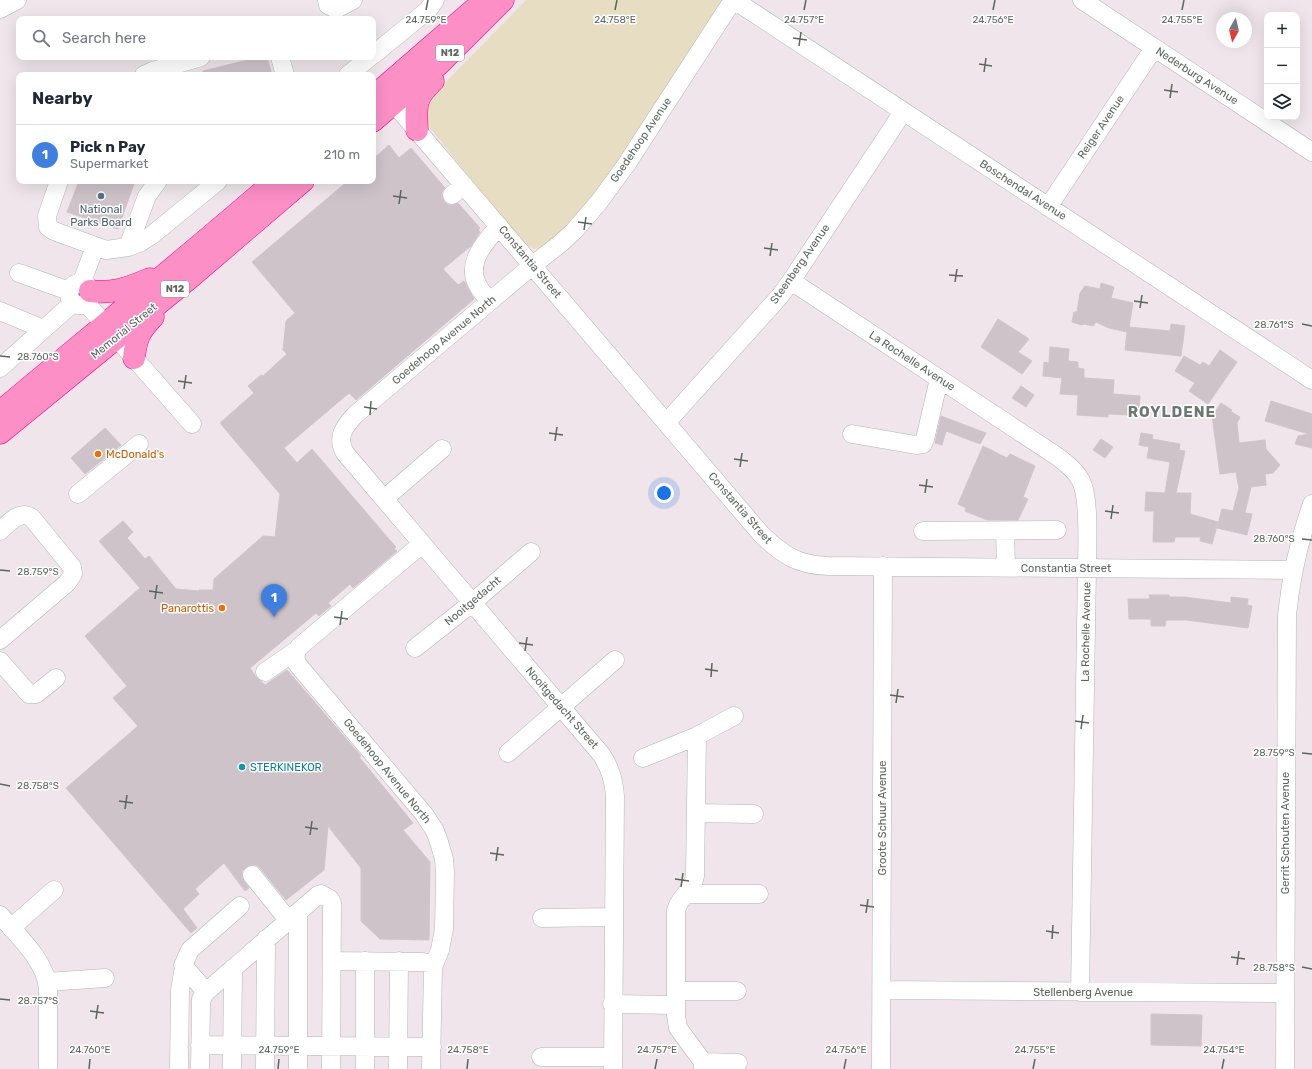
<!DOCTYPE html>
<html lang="en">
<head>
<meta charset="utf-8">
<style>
	body { margin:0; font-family:Rubik,sans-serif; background:#f6f6f7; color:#1f2937 }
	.controls { position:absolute; right:12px; top:12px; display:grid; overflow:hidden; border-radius:8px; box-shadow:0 4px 16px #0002 }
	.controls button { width:36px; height:36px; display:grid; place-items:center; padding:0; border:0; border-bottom:1px solid #e0e1e3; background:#fff; color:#1f2937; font:20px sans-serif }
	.compass { position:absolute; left:1216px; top:12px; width:36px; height:36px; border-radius:50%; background:#fff; box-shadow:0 4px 16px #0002; rotate:188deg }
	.you { position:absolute; left:664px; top:493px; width:14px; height:14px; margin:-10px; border:3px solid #fff; border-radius:50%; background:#1a73e8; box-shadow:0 0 0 6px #1a73e833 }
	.badge { display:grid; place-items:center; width:26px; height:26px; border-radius:50%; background:#d93025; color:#fff; font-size:13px; font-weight:700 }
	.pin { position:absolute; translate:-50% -33px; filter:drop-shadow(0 1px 2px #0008) }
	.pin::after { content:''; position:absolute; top:21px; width:14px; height:12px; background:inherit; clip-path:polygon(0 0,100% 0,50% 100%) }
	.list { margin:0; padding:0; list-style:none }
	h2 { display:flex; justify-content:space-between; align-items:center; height:52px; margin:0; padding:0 16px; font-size:17px }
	h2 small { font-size:13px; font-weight:400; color:#747a83 }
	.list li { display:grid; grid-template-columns:26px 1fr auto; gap:12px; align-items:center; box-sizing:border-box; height:60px; padding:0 16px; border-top:1px solid #e0e1e3 }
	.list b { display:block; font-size:15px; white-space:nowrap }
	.list p { margin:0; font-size:13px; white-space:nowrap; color:#747a83 }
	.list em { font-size:13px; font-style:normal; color:#747a83 }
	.icon { flex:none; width:22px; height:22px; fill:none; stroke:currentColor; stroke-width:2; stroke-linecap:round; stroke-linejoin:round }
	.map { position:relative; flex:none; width:1312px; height:1069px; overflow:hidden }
	.search { position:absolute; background:#fff; box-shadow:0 4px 16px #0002; left:16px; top:16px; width:360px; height:44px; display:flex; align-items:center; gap:10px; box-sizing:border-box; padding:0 14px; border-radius:8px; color:#747a83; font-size:15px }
	.panel { position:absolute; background:#fff; box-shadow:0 4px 16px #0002; left:16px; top:72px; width:360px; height:112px; border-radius:8px }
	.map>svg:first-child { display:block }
	.green { fill:#e6ddc2 }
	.building { fill:#cdc3c8; stroke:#d4c3cc }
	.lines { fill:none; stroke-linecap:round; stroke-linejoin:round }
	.minor-casing { stroke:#b0b7b3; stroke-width:19 }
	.highway-casing { stroke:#f00389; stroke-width:23 }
	.minor { stroke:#fff; stroke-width:18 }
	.highway { stroke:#fb8fc6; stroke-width:22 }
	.ticks { fill:none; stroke:#5d655f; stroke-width:1.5 }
	.service-dot { fill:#5c6f8a; stroke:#fff; stroke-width:1.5 }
	.food-dot { fill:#e8710a; stroke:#fff; stroke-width:1.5 }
	.culture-dot { fill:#0f9aa8; stroke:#fff; stroke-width:1.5 }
	.labels { text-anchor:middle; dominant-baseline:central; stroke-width:3; stroke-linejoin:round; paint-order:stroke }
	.shield { fill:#fff; stroke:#8e938f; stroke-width:1 }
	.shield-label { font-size:10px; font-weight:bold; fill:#5d655f }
	.street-label { font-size:11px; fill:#5d655f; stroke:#fff }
	.service-label { font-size:11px; fill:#4e5e75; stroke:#fff }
	.food-label { font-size:11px; fill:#c56008; stroke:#fff; text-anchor:start }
	.culture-label { font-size:11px; fill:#0d838f; stroke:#fff; text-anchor:start }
	.district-label { font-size:15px; font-weight:bold; letter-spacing:1px; fill:#6e7770; stroke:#fff }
	.ticks-label { font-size:10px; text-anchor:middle; fill:#5d655f; stroke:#fff; stroke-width:3; stroke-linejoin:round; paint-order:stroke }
</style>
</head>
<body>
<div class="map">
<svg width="1312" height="1069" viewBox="0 0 1312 1069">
	<rect width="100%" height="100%" fill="#efe5ea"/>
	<path class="green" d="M 526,0 L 727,0 L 589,205 L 547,247 L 534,249 L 522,242 L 430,128 L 426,117 L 426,108 L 443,85 Z"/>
	<path class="building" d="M 260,57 L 267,57 L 272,75 L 203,75 L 203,71 Z
		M 389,145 L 399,158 L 411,148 L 445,188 L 442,192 L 442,196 L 444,202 L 449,205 L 453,205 L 458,203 L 480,228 L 478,229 L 480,232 L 471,246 L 443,269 L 458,285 L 464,281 L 474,299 L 356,400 L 349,393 L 284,448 L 297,463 L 312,449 L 388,538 L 396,547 L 394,549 L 397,551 L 353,588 L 350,584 L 328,603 L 331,606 L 319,616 L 316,613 L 250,668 L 257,678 L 265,685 L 287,670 L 361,756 L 359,757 L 413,823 L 403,830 L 430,862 L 429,940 L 380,939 L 361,921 L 361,868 L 328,826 L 324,870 L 286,900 L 260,868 L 256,865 L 250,865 L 246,867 L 242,871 L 242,877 L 249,888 L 245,891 L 224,863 L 195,889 L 199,894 L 183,909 L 197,928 L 191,933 L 66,788 L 138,726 L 113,698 L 127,686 L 85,636 L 140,588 L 99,541 L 123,521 L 133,532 L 127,538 L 145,559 L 149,556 L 176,589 L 199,591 L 199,590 L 213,590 L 214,579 L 263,536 L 275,537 L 280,494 L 220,423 L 254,393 L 248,386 L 261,375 L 263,376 L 287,354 L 283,350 L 286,321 L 295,313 L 252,262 L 348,181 L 373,181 L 373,159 Z
		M 79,181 L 135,181 L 118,229 L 67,212 Z
		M 1101,283 L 1114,287 L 1111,298 L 1133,303 L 1129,327 L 1170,331 L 1171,324 L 1185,326 L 1181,356 L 1125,350 L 1127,332 L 1109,328 L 1096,322 L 1093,326 L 1084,324 L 1082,325 L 1072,322 L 1074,312 L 1077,312 L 1080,293 L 1085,286 L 1100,289 Z
		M 998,319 L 1029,339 L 1018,352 L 1032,361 L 1022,374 L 981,347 Z
		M 1050,347 L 1069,349 L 1068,361 L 1078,362 L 1078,368 L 1084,369 L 1084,378 L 1114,380 L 1113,394 L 1140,396 L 1139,409 L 1132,408 L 1131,415 L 1108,414 L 1108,417 L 1077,415 L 1078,395 L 1060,394 L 1062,378 L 1043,376 L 1044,362 L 1049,363 Z
		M 1220,350 L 1237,362 L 1208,404 L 1189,391 L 1195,383 L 1175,371 L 1184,356 L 1200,365 L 1203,362 L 1209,366 Z
		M 1021,386 L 1034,395 L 1026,407 L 1012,398 Z
		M 1271,401 L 1312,414 L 1312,448 L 1295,444 L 1298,436 L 1309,434 L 1265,421 Z
		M 1221,403 L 1232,410 L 1230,411 L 1240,417 L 1237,423 L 1239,443 L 1265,440 L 1266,449 L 1280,465 L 1273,473 L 1265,474 L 1266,485 L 1251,487 L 1245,513 L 1252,514 L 1247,535 L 1217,528 L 1222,509 L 1233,511 L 1239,488 L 1236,472 L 1220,474 L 1212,416 Z
		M 941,416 L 986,433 L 980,444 L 946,431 L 942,445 L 935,443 Z
		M 105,428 L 121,445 L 85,474 L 71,458 Z
		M 1141,433 L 1153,435 L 1152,439 L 1180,444 L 1179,450 L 1185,451 L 1176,493 L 1191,493 L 1190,514 L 1218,522 L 1212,544 L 1200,541 L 1201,537 L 1175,537 L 1174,542 L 1153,542 L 1154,511 L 1145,511 L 1146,492 L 1165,493 L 1170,462 L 1147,458 L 1149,447 L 1139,445 Z
		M 1101,439 L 1113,447 L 1105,458 L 1093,450 Z
		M 983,446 L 1007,458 L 1010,454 L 1035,466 L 1023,497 L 1028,499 L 1018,520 L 987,520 L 965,511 L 966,508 L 958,504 Z
		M 1149,595 L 1169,595 L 1169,597 L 1184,597 L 1231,603 L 1231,597 L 1248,599 L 1247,605 L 1252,606 L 1248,628 L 1186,620 L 1166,620 L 1165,626 L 1151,626 L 1151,619 L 1129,619 L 1128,599 L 1150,599 Z
		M 1151,1014 L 1202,1015 L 1201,1046 L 1151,1045 Z"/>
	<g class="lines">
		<g class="minor-casing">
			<path id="minor" d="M 327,0 L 328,5 L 336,9 L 353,0
				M 734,0 L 1312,380
				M 1082,0 L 1312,152
				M 0,9 L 17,0
				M 373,55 L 428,10 L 435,0
				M 280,57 L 285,75
				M 144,75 L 153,71 L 201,57
				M 348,75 L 370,57
				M 385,93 L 761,534 C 783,555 797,565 828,566 L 1293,570
				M 59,181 L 47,216 L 48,227 L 54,231 L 106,250 L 128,247 L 141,242 L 152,235 L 218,181
				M 452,195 L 464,185
				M 1048,207 L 1154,48
				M 128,247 L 147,196 L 158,181
				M 19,273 L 69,291
				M 791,281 L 1058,457 C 1067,464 1076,471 1081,481 C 1090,498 1087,547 1087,568 L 1080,992
				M69 294a11 11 0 1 1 22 0a11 11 0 1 1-22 0Z
				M 81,284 L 95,247
				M 490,301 C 485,296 480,290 477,284 C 466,262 486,241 499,226
				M 86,303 L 192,424
				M 0,311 L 43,329
				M 0,368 L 73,303
				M 666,423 L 780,296 L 791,281 L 903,112
				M 852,434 L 916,445 L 923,444 L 925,439 L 939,379
				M 78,494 L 139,444
				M 384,499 L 442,449
				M 0,531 C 9,523 20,509 32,518 L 72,567 L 73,574 L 67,583 L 0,640
				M 923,531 L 1057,530
				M 1005,531 L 1006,567
				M 422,544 L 299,647 C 295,653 294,659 298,665 L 424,814 L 435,831 L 439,842 L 444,859 L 445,872 L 444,929 L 440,950 L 433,967 L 431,1069
				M 415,648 L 472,603 L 531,552
				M 0,661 L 29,694 L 36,694 L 56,678
				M 265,672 L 297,650
				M 697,736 L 695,876 C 693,890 680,896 676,910 L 676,1015 L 678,1028 L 703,1062 L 703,1069
				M 508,753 L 615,660
				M 643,758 L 697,736 L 734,716
				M 696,813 L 754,814
				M 252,875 L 289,921
				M 686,894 L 759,894
				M 0,915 C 18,936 45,960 48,988 L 48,1069
				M 542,918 L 614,917
				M 11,928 L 54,890
				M 332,961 L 421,962 L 429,963 L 433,967
				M 183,965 L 206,992
				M 47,982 L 105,978
				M 882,990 L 1285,993
				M 676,991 L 737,991
				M 612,1004 L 676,1005
				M 200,1045 L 432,1047
				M 541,1057 L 612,1057
				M 703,1062 L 738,1063
				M 179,1069 L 180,990 L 185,961 L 190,950 L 240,906
				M 200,1069 L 201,1004 L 201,999 L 206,992 L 318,895 L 321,894 L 330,899 L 332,903 L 331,1069
				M 232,1069 L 233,968
				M 265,1069 L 266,939
				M 298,1069 L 298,912
				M 365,1069 L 365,961
				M 398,1069 L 399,961
				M 613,1069 L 615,796 C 614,780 610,767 601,754 L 345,453 C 336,437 344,427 355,415 L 533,265 L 561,243 L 574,231 L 599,202 L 626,165 L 733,0
				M 881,1069 L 883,566
				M 1285,1069 L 1287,615 C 1291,577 1299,540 1312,504"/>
		</g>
		<g class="highway-casing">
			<path id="highway" d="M 373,97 L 478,6
				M 373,121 L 439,64 L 503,0
				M 417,130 C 416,105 414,99 433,81
				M 90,291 C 114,294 128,288 150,279
				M 134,358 C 136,339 139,331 153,317
				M 0,412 C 92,335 185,259 275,181
				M 0,433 L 192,276 L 303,181"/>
		</g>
		<use href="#minor" class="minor"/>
		<use href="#highway" class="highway"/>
	</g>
	<path class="ticks" d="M 426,10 L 428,0M 615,10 L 617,0M 804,10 L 806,0M 993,10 L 995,0M 1182,10 L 1184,0M 793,38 L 807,40M 799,46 L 801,32M 979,64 L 992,66M 984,72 L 986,58M 1164,90 L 1178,92M 1170,98 L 1172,84M 393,196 L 407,198M 399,204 L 401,190M 578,222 L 592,224M 584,230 L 586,217M 764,248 L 778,250M 770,256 L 772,243M 949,275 L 963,276M 955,282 L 957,269M 1134,301 L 1148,303M 1140,308 L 1142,295M 1302,324 L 1312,326M 0,356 L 10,357M 178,381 L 192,383M 184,389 L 186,375M 364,407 L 377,409M 370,415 L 371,401M 549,433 L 563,435M 555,441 L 557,427M 734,459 L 748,461M 740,467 L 742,453M 919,485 L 933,487M 925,493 L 927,479M 1105,511 L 1119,513M 1111,519 L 1113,505M 1302,539 L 1312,540M 0,570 L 10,571M 149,591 L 163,593M 155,599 L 157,585M 334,617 L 348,619M 340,625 L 342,611M 519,643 L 533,645M 525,651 L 527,637M 705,669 L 718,671M 711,677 L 712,663M 890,695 L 904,697M 896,703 L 898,689M 1075,721 L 1089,723M 1081,729 L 1083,715M 1302,753 L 1312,754M 0,784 L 10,786M 119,801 L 133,803M 125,809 L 127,795M 305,827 L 318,829M 310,835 L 312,821M 490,853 L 504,855M 496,861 L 498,847M 675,879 L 689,881M 681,887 L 683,873M 860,905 L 874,907M 866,913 L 868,899M 1046,931 L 1059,933M 1052,939 L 1053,925M 1231,957 L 1245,959M 1237,965 L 1239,951M 1302,967 L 1312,969M 0,999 L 10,1000M 90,1011 L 104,1013M 96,1019 L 98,1005M 89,1069 L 90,1059M 278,1069 L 279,1059M 467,1069 L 468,1059M 655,1069 L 657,1059M 844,1069 L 846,1059M 1033,1069 L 1035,1059M 1222,1069 L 1224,1059"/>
	<circle class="service-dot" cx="101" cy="196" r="4"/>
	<g class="food-dot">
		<circle cx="98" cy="454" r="4"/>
		<circle cx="222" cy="608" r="4"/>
	</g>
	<circle class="culture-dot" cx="242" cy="767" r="4"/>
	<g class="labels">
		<g class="shield">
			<rect x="436" y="45" width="28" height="16" rx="3"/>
			<rect x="161" y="281" width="28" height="16" rx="3"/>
		</g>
		<g class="shield-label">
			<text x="450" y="53">N12</text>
			<text x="175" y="289">N12</text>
		</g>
		<g class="street-label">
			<text transform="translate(1197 76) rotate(33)">Nederburg Avenue</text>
			<text transform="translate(1101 127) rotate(-56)">Reiger Avenue</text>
			<text transform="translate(641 140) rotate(-56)">Goedehoop Avenue</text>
			<text transform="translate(1023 190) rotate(33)">Boschendal Avenue</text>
			<text transform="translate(530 262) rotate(50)">Constantia Street</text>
			<text transform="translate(800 264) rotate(-55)">Steenberg Avenue</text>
			<text transform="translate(124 331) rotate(-39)">Memorial Street</text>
			<text transform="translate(444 340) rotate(-40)">Goedehoop Avenue North</text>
			<text transform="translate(912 361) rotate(33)">La Rochelle Avenue</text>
			<text transform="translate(740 508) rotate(49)">Constantia Street</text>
			<text x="1066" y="568">Constantia Street</text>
			<text transform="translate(473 601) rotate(-40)">Nooitgedacht</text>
			<text transform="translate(1086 632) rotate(-89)">La Rochelle Avenue</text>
			<text transform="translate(562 708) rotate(49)">Nooitgedacht Street</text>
			<text transform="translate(387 771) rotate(51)">Goedehoop Avenue North</text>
			<text transform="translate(882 818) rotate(-90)">Groote Schuur Avenue</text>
			<text transform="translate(1285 833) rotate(-90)">Gerrit Schouten Avenue</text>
			<text x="1083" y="992">Stellenberg Avenue</text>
		</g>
		<g class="service-label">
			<text x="101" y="209">National<tspan x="101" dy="13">Parks Board</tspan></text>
		</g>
		<g class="food-label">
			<text x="106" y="454">McDonald's</text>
			<text x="214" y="608" text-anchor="end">Panarottis</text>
		</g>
		<g class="culture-label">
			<text x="250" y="767">STERKINEKOR</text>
		</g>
		<g class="district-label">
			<text x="1172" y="412">ROYLDENE</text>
		</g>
	</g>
	<g class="ticks-label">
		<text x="426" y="23">24.759°E</text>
		<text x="615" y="23">24.758°E</text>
		<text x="804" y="23">24.757°E</text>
		<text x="993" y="23">24.756°E</text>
		<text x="1182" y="23">24.755°E</text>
		<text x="1274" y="328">28.761°S</text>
		<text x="38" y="360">28.760°S</text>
		<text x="1274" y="542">28.760°S</text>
		<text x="38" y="575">28.759°S</text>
		<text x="1274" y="756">28.759°S</text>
		<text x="38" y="789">28.758°S</text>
		<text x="1274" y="971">28.758°S</text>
		<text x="38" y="1004">28.757°S</text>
		<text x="90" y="1053">24.760°E</text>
		<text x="279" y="1053">24.759°E</text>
		<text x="468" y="1053">24.758°E</text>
		<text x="657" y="1053">24.757°E</text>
		<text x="846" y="1053">24.756°E</text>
		<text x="1035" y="1053">24.755°E</text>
		<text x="1224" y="1053">24.754°E</text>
	</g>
</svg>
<div class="controls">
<button>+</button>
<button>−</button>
<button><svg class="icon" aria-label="layers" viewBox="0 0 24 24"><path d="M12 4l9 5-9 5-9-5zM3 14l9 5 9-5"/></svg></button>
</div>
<svg class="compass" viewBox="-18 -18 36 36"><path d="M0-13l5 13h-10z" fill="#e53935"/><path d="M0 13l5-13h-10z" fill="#747a83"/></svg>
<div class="you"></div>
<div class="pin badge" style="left:274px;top:617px;background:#3f7fe0">1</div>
<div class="search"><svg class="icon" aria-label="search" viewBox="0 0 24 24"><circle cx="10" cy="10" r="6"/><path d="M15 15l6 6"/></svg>Search here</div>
<section class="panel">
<h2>Nearby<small></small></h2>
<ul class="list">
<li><span class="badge" style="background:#3f7fe0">1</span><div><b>Pick n Pay</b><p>Supermarket</p></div><em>210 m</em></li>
</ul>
</section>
</div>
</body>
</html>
